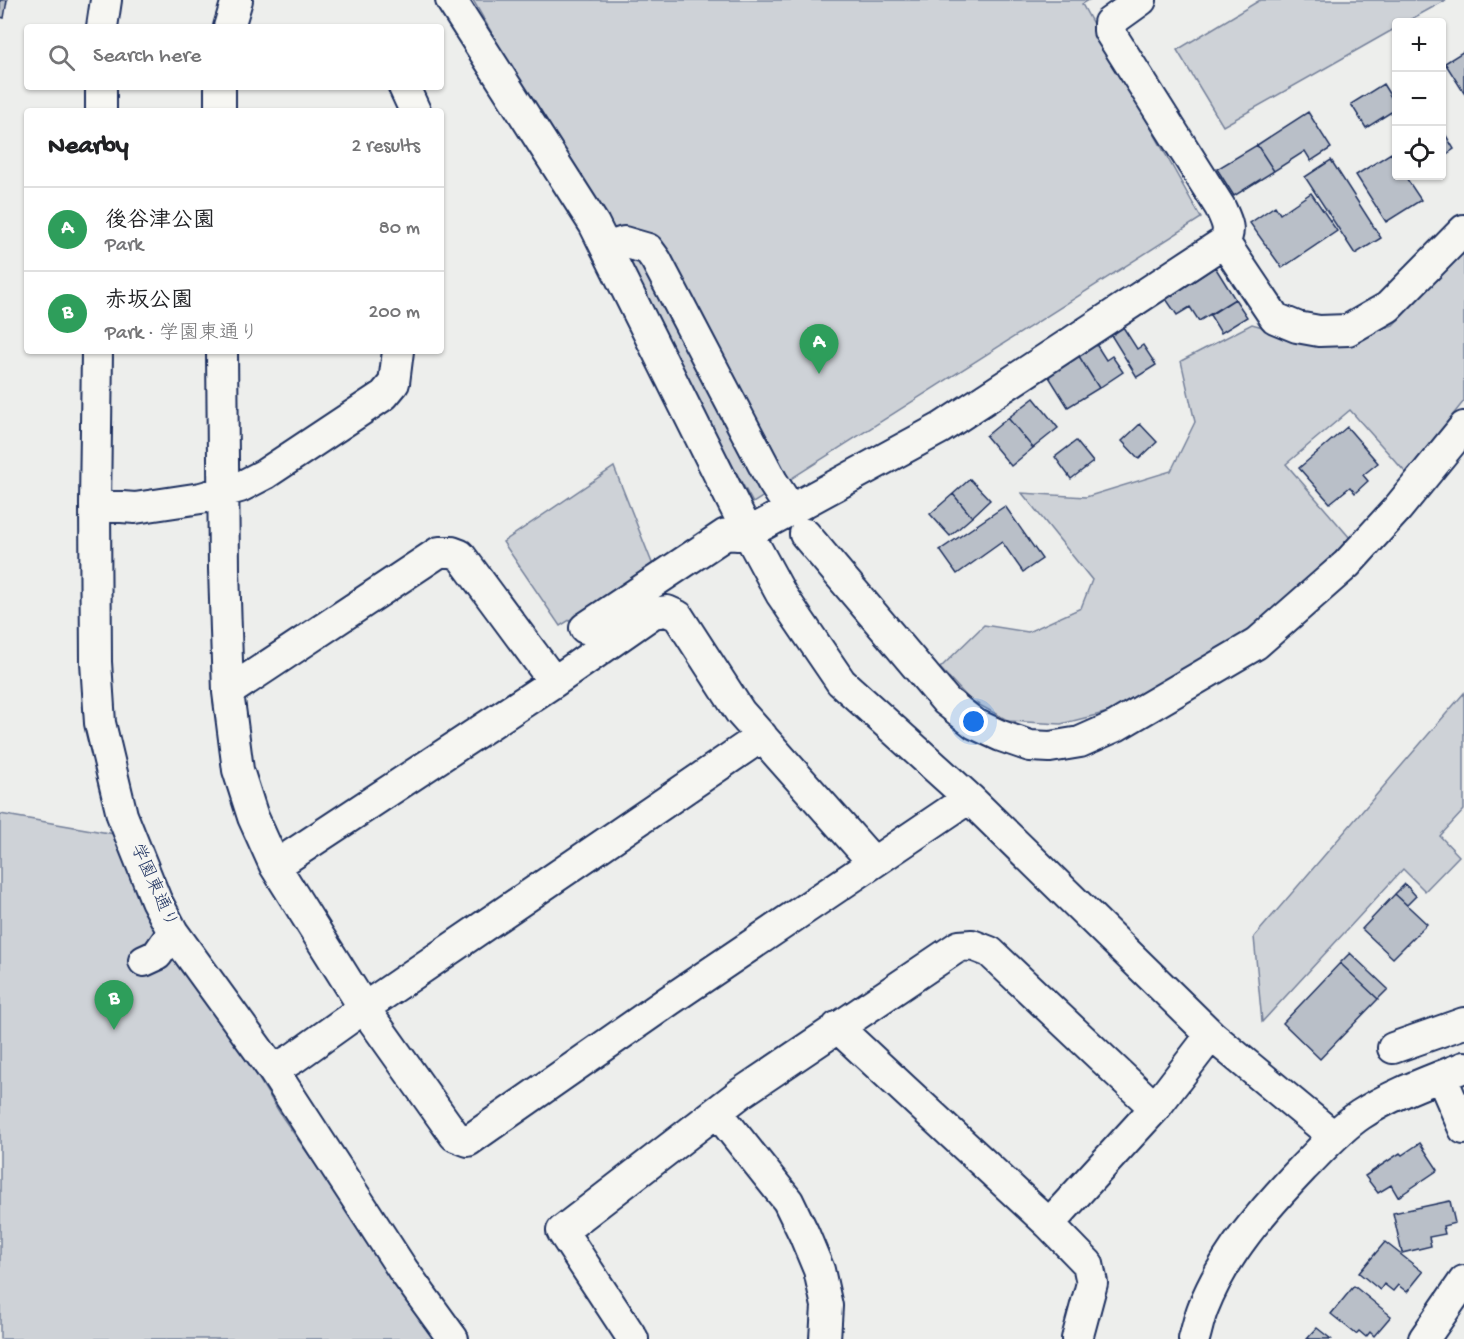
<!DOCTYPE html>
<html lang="en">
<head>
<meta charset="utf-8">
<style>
	body { margin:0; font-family:"Gochi Hand","Klee One",sans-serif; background:#f2f2f2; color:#202124 }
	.controls { position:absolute; right:18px; top:18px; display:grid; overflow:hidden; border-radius:6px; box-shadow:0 2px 4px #0004 }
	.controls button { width:54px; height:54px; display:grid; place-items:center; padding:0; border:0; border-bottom:2px solid #e0e0e0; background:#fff; color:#202124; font:30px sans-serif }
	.you { position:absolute; left:974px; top:722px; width:21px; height:21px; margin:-15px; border:4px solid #fff; border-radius:50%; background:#1a73e8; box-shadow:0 0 0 9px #1a73e833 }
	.badge { display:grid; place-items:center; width:39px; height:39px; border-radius:50%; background:#1a73e8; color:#fff; font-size:20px; font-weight:700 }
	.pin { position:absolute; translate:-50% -50px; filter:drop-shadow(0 2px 3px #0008) }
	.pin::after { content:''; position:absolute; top:32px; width:21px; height:18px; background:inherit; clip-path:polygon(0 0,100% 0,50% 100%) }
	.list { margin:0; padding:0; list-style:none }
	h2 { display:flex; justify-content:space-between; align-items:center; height:78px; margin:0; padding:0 24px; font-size:26px }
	h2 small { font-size:20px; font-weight:400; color:#757577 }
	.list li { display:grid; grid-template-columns:39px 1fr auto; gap:18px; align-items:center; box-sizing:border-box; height:84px; padding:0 24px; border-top:2px solid #e0e0e0 }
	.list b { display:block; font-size:22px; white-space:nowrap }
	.list p { margin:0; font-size:20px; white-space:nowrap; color:#757577 }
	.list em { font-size:20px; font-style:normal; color:#757577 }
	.icon { flex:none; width:33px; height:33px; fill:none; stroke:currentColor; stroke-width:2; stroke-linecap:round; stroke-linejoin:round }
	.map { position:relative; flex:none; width:1464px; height:1339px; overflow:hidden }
	.search { position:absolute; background:#fff; box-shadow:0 2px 4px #0004; left:24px; top:24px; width:420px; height:66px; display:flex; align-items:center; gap:15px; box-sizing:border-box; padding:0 21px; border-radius:6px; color:#757577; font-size:22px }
	.panel { position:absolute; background:#fff; box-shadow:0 2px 4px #0004; left:24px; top:108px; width:420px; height:246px; border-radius:6px }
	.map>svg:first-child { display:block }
	.green { fill:#ced2d7; stroke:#74809a; stroke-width:1.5 }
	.building { fill:#b9bfc8; stroke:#1b2f5e; stroke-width:1.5 }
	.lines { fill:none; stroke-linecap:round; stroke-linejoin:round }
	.minor-casing { stroke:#1b2f5e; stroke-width:34 }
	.minor { stroke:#f6f6f2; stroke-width:30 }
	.labels { text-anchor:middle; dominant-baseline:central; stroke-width:4.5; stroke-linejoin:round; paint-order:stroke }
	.street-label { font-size:18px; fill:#1b2f5e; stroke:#f6f6f2 }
</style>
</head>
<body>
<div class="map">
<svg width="1464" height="1339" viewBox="0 0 1464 1339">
	<rect width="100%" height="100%" fill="#edeeec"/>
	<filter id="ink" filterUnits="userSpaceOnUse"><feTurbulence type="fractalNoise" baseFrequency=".0167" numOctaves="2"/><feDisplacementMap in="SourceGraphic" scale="12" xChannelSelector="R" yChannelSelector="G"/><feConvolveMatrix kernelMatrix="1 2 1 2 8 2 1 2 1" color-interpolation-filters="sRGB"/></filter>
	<g filter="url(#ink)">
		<path class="green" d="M 473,0 L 1089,0 L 1082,4 L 1201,218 L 753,503 L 613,246 Z
			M 1260,0 L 1446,0 L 1406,22 L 1396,22 L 1396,28 L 1223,126 L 1177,50 Z
			M 1464,251 L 1464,401 L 1406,473 L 1350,410 L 1286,464 L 1350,538 L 1269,619 L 1120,709 L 1061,724 L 1009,721 L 970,700 L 940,668 L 984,625 L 1028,632 L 1081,608 L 1092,580 L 1022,493 L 1086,497 L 1171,471 L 1195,422 L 1181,361 L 1252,324 L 1330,346 L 1393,325 Z
			M 614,467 L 654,568 L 560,626 L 503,542 Z
			M 1464,693 L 1464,810 L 1440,836 L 1459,856 L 1425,891 L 1403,869 L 1262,1022 L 1254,937 Z
			M 0,814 L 120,835 L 174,941 L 283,1118 L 438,1339 L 0,1339 Z"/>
		<path class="building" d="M 0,0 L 7,0 L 4,18 L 0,17 Z
			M 1464,51 L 1464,93 L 1445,63 Z
			M 1383,84 L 1396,105 L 1396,109 L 1366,128 L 1351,104 Z
			M 1308,112 L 1331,148 L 1311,161 L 1305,151 L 1274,171 L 1257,145 Z
			M 1442,129 L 1454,149 L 1442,157 Z
			M 1257,145 L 1274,171 L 1234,196 L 1217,169 Z
			M 1391,153 L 1396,162 L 1396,176 L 1405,176 L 1421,200 L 1386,222 L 1356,175 Z
			M 1331,160 L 1381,238 L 1355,254 L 1305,177 Z
			M 1311,193 L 1337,231 L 1282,268 L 1250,223 L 1275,206 L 1280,214 Z
			M 1215,267 L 1235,299 L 1199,321 L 1190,307 L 1177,315 L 1166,299 Z
			M 1235,299 L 1247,317 L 1221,333 L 1210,315 Z
			M 1123,327 L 1137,349 L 1143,345 L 1156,365 L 1137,377 L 1111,335 Z
			M 1094,341 L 1106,360 L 1112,356 L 1123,372 L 1099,388 L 1077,353 Z
			M 1077,353 L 1099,388 L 1068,407 L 1046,372 Z
			M 1034,398 L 1058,428 L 1033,448 L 1008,418 Z
			M 1008,418 L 1033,448 L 1011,466 L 986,436 Z
			M 1140,424 L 1157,442 L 1139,459 L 1122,441 Z
			M 1347,427 L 1378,463 L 1363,475 L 1368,481 L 1355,493 L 1350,487 L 1330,503 L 1299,468 Z
			M 1076,441 L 1093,462 L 1071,479 L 1055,457 Z
			M 970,479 L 990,500 L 972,517 L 953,494 Z
			M 953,494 L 972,517 L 950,536 L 930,514 Z
			M 1005,506 L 1042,559 L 1023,572 L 1002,542 L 957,574 L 940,550 Z
			M 1405,884 L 1416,896 L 1407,905 L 1395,894 Z
			M 1395,894 L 1427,924 L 1393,958 L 1362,929 Z
			M 1350,953 L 1388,989 L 1378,999 L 1340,963 Z
			M 1340,963 L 1378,999 L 1320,1059 L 1283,1023 Z
			M 1420,1143 L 1438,1170 L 1398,1197 L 1391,1185 L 1378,1193 L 1365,1176 L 1400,1153 L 1402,1155 Z
			M 1450,1201 L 1455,1223 L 1443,1226 L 1445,1234 L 1429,1237 L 1431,1246 L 1402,1253 L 1393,1213 Z
			M 1385,1242 L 1423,1272 L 1407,1292 L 1398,1285 L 1393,1291 L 1384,1284 L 1380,1290 L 1359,1273 Z
			M 1354,1286 L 1391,1316 L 1374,1336 L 1370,1332 L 1366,1337 L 1359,1331 L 1356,1334 L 1331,1314 Z
			M 1317,1328 L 1331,1339 L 1307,1339 Z"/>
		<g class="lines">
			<g class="minor-casing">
				<path id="minor" d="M 451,0 L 594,224 L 748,533 L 781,594 L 841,682 L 969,798 L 1211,1035 L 1333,1136
					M 1141,0 L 1109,23 L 1109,31 L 1220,207 C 1226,220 1232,230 1224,242
					M 102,27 L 106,0
					M 229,27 L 237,0
					M 404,87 L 415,111
					M 101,111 L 101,87
					M 220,111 L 220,87
					M 606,248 L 624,242 L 648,249 L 656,260 L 772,481 L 785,501
					M 97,351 L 95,505 L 96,662 L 100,723 L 122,815 L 156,900 L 173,932 L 273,1070 L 403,1270 L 453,1339
					M 222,351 L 224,569 L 228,692 L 238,770 L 253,817 L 275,866 L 364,1008 L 455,1136 L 468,1141 L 670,1000 L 969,798
					M 95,505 L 135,508 L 201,498 L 240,487 L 265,474 L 384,395 L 394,383 L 398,351
					M 805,534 L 946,701 L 975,724 L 1001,736 L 1030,746 L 1050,747 L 1080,742 L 1116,726 L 1256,644 L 1347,564 L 1398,508 L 1464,427
					M 585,628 L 726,534 L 738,535 L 748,533 L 941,428 L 1224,242 L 1275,318 L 1297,327 L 1319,331 L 1348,330 L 1388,307 L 1464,230
					M 228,692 L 439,552 L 452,552 L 460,555 L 554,682
					M 275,866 L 554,682 L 653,613 L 667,611 L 678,616 L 740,712 L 873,862
					M 144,961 L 157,955 L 173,932
					M 837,1027 L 1049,1224 L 1088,1264 L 1092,1283 L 1077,1339
					M 1393,1048 L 1464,1023
					M 273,1070 L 294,1058 L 364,1008 L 762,736
					M 1441,1076 L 1464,1129
					M 717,1112 L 788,1201 L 804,1234 L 819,1270 L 827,1306 L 825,1339
					M 1049,1224 L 1155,1108 L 1211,1035
					M 633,1339 L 562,1231 L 741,1093 L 959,946 L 972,945 L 990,952 L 1155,1108
					M 1194,1339 C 1197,1329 1199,1318 1203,1308 C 1224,1254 1264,1209 1303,1168 C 1322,1149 1338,1130 1360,1115 C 1392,1094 1429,1081 1464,1067
					M 1424,1339 L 1464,1281"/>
			</g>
			<use href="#minor" class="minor"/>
		</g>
	</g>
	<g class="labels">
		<g class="street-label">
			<text transform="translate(153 886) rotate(66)">学園東通り</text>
		</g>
	</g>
</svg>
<div class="controls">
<button>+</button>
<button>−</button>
<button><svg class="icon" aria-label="locate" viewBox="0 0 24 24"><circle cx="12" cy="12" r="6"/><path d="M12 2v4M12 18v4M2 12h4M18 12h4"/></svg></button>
</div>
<div class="you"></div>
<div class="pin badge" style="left:819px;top:374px;background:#2e9e5b">A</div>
<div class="pin badge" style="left:114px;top:1030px;background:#2e9e5b">B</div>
<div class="search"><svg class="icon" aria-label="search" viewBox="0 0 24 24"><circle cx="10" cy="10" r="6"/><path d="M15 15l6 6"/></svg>Search here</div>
<section class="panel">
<h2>Nearby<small>2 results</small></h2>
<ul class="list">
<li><span class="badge" style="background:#2e9e5b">A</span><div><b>後谷津公園</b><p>Park</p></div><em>80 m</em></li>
<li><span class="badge" style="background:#2e9e5b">B</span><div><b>赤坂公園</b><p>Park · 学園東通り</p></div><em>200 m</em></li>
</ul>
</section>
</div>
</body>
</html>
